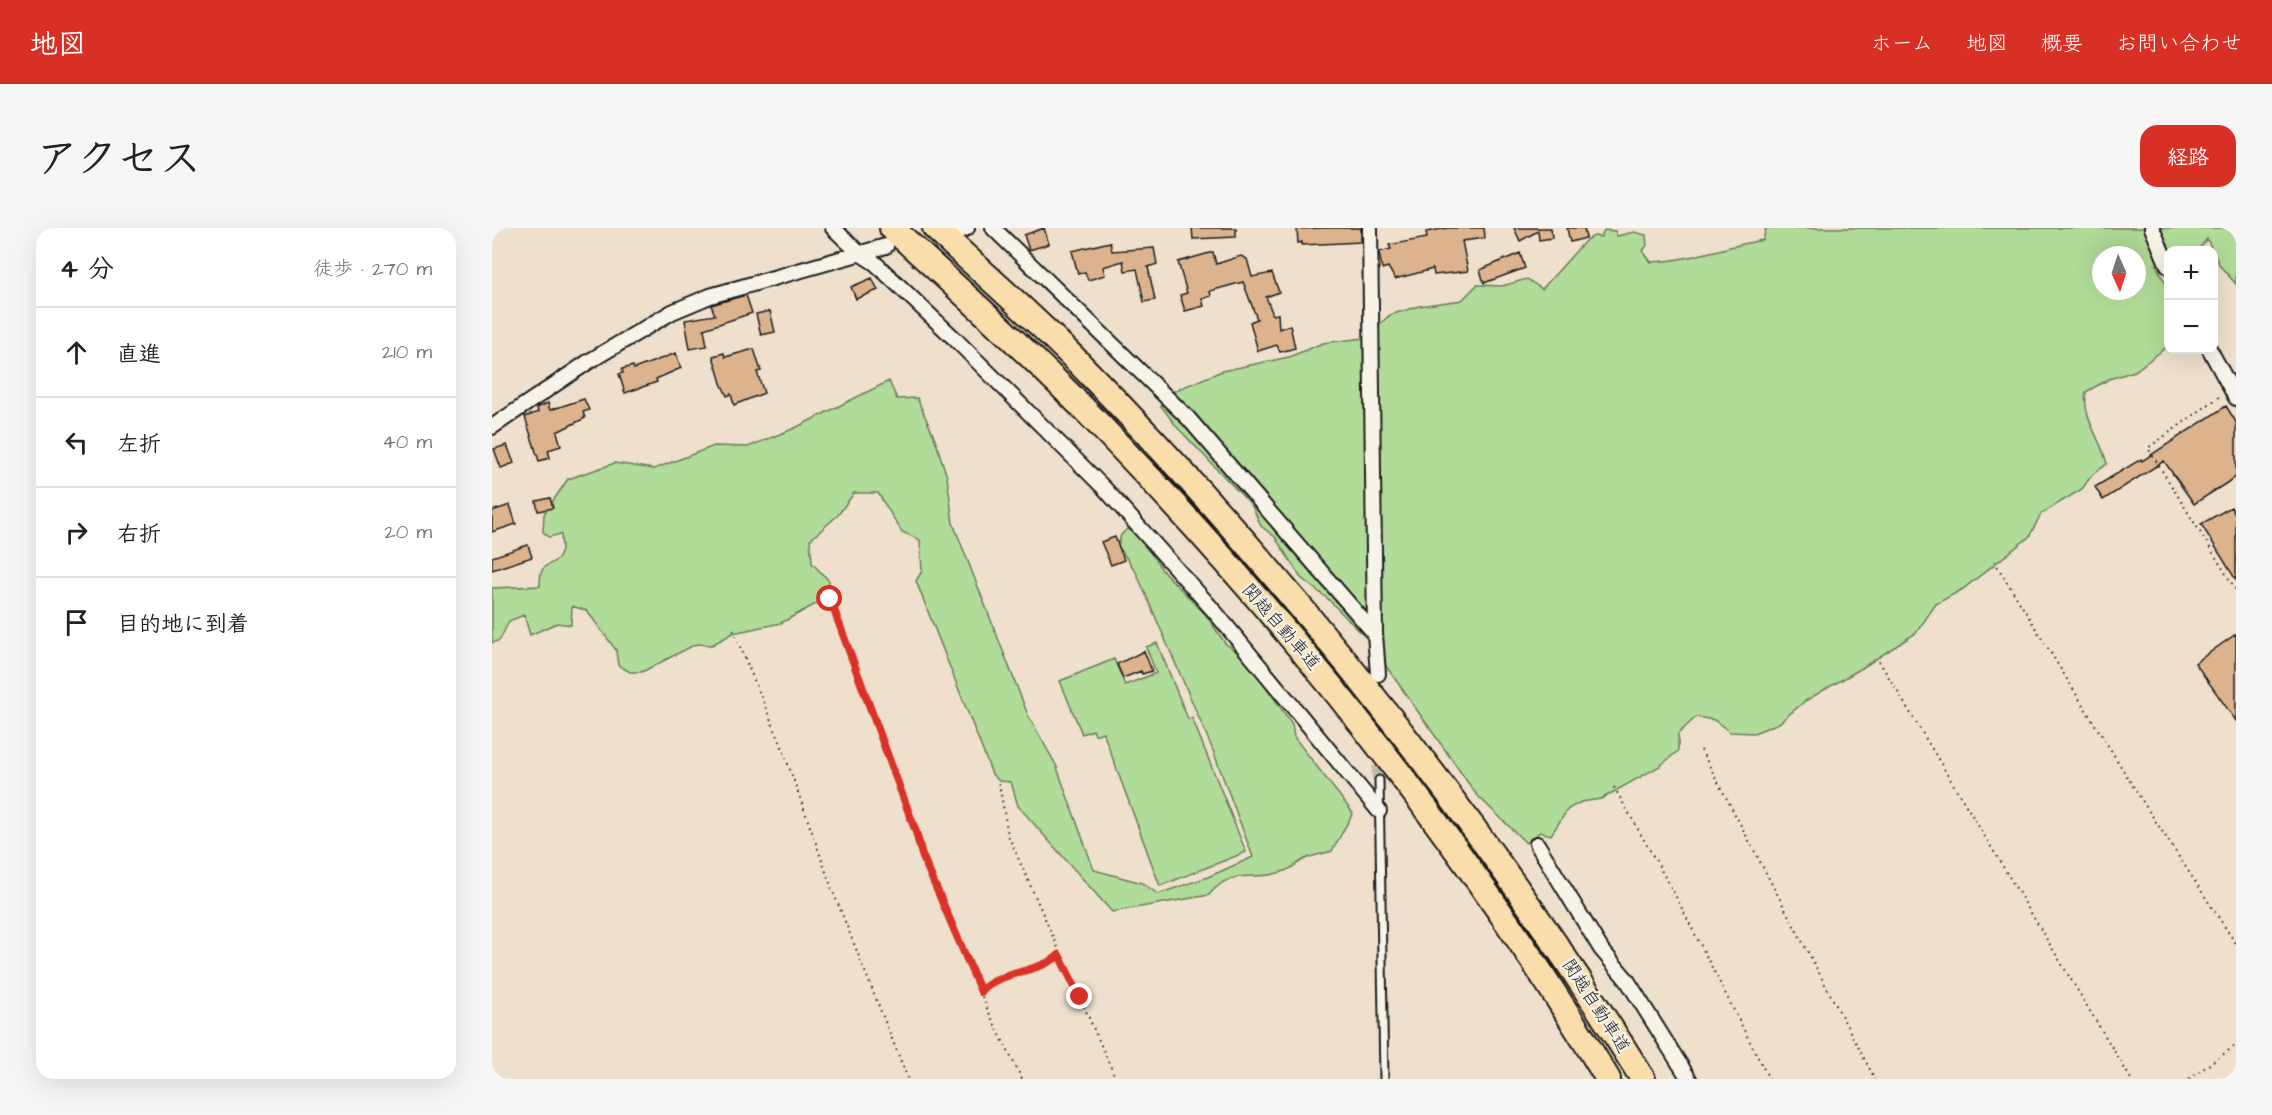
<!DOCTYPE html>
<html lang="ja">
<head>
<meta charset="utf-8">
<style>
	body { margin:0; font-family:"Architects Daughter","Klee One",sans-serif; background:#f6f6f6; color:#222 }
	.controls { position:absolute; right:18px; top:18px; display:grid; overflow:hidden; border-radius:12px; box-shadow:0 6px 24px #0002 }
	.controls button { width:54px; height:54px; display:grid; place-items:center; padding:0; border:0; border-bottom:2px solid #e0e0e0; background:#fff; color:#222; font:30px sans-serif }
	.compass { position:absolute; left:1600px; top:18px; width:54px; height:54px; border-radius:50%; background:#fff; box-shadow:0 6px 24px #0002; rotate:177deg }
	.stop { position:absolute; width:18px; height:18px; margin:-14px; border:4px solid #d93025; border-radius:50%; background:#fff }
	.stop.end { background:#d93025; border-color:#fff; box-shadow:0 2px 6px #0008 }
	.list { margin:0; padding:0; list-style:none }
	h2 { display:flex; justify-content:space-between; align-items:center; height:78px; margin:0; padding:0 24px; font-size:26px }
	h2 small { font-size:20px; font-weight:400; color:#767676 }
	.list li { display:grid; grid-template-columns:39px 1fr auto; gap:18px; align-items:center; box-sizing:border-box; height:90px; padding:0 24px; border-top:2px solid #e0e0e0 }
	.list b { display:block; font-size:22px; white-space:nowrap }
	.list em { font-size:20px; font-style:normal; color:#767676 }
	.icon { flex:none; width:33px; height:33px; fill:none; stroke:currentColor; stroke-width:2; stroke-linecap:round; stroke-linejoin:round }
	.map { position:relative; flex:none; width:1744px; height:851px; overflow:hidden; border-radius:18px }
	header { display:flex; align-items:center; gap:36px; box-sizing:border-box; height:84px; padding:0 30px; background:#d93025; color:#fff }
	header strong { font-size:28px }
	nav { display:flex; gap:33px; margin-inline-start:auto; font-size:21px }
	.intro { display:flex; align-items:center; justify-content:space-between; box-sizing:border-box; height:144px; padding:0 36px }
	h1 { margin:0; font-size:42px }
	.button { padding:15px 27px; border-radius:18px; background:#d93025; color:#fff; font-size:21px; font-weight:700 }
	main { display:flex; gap:36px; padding:0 36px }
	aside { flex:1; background:#fff; border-radius:18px; box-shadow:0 6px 24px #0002 }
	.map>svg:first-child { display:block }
	.green { fill:#b1db98; stroke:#667c5a; stroke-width:1.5; fill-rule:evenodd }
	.building { fill:#dcb38d; stroke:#1c1c1c; stroke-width:1.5 }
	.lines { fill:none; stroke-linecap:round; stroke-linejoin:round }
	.minor-tunnel { stroke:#c5b9aa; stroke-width:14; stroke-dasharray:14 7; stroke-linecap:butt }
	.service-casing { stroke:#1c1c1c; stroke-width:11 }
	.minor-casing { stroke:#1c1c1c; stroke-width:18 }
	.motorway-casing { stroke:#1c1c1c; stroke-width:28 }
	.path { stroke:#1c1c1c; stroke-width:2; stroke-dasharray:1.5 4.5; stroke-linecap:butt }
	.service { stroke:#f7f3e8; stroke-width:7 }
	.minor { stroke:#f7f3e8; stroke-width:14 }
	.motorway { stroke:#f9ddab; stroke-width:24 }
	.route { stroke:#d93025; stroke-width:8 }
	.labels { text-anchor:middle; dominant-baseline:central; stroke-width:4.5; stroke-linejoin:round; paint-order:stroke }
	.street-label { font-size:18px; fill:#1c1c1c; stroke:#f7f3e8 }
</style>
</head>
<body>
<header>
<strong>地図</strong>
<nav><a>ホーム</a><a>地図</a><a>概要</a><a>お問い合わせ</a></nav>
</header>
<div class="intro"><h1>アクセス</h1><a class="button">経路</a></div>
<main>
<aside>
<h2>4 分<small>徒歩 · 270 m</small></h2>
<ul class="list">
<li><svg class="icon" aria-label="ahead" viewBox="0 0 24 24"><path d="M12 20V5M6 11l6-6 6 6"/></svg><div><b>直進</b></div><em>210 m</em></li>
<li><svg class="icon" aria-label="left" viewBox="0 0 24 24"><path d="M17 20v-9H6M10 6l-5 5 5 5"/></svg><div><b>左折</b></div><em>40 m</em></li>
<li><svg class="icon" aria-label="right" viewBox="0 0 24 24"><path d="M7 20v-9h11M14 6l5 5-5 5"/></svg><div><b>右折</b></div><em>20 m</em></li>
<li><svg class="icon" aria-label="arrive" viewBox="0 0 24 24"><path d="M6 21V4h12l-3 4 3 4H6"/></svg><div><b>目的地に到着</b></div></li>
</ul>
</aside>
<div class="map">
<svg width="1744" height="851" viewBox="0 0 1744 851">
	<rect width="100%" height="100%" fill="#efe0cd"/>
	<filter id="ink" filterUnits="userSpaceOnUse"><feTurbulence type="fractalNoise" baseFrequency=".0167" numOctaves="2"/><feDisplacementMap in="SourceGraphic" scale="12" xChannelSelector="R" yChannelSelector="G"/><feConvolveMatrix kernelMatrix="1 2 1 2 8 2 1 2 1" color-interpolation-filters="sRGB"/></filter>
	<g filter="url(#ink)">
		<path class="green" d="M 1274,0 L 1744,0 L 1744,56 L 1728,38 L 1715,11 L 1706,22 L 1676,22 L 1676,36 L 1664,37 L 1676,60 L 1676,118 L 1643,143 L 1617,151 L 1594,164 C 1590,191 1609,210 1615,236 L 1600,247 L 1590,261 L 1549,286 L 1537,309 L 1471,361 L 1444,376 L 1424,405 L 1370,440 L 1313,473 L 1287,495 L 1262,505 L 1238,504 L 1222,492 L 1204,489 L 1186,506 L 1186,523 L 1168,538 L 1109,571 L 1089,574 L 1076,581 L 1059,607 L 1048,604 L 1034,615 L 984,566 L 875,411 L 836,371 L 809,350 L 783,309 L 769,298 L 760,278 L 684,198 L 669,178 L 677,165 L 730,143 L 797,129 L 831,115 L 872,110 L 898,87 L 927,78 L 970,72 L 985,57 L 1010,58 L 1035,51 L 1050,61 L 1094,12 L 1102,8 L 1109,9 L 1112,2 L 1123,3 L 1125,8 L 1142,4 L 1154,7 L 1155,17 L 1151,23 L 1159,34 C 1196,33 1234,18 1271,12 ZM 1609,27 L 1645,27 L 1645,63 L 1609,63 Z
			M 397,153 L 405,171 L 425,170 L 443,211 L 455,249 L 461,295 L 536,487 L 564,537 L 602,642 L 650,655 L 666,666 L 716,649 L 761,629 L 720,520 L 644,344 L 626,318 L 629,307 L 635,301 L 646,305 L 670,342 L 714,387 L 733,415 L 755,432 L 800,496 L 802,509 L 861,585 L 840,623 C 831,626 821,627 813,631 C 806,635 800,640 793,643 C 762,655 742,637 717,667 L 620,684 L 526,578 L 519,554 L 507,553 L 500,546 L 424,353 L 430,343 L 428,312 L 410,304 L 386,265 L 362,265 L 346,287 L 318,312 L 320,335 L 337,353 L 335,370 L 289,395 L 241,405 L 220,417 L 204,416 L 150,444 L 138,444 L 126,437 L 124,422 L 95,383 L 80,378 L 79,397 L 65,395 L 38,407 L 32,387 L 17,393 L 8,412 L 0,415 L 0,360 L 48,358 C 48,335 53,341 67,330 L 70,322 L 69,306 L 57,309 L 51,304 L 52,286 L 76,251 L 123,235 L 162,241 L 222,218 L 256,219 L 303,200 Z
			M 665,415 L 696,491 L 700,490 L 754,624 L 668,658 L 611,504 L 603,507 L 601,502 L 590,506 L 568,453 L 622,431 L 633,457 L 664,445 L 654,419 Z"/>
		<path class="building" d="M 552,0 L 557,16 L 537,22 L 532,7 Z
			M 700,0 L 744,0 L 744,9 L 701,11 Z
			M 831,0 L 869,0 L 869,14 L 810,17 L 810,14 L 806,15 L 805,1 Z
			M 955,0 L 992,0 L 993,10 L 970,13 L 976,43 L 942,47 L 941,41 L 903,51 L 896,39 L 890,41 L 887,24 L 899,21 L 897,17 L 935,10 L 934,4 Z
			M 1022,0 L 1059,0 L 1060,10 L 1047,12 L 1046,3 L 1028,13 Z
			M 1075,0 L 1092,0 L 1094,10 L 1078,14 Z
			M 618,14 L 620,23 L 662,20 L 665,36 L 656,39 L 663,72 L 652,74 L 645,41 L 633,43 L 631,33 L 611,39 L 613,47 L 596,52 L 593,44 L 586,46 L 580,23 Z
			M 721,24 L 724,36 L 749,28 L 755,31 L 760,49 L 780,45 L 787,64 L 774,69 L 781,87 L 786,86 L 787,101 L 798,97 L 803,120 L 788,124 L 785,117 L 766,123 L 758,94 L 765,91 L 751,54 L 718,63 L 719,68 L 710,71 L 712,78 L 693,83 L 688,67 L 695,65 L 686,34 Z
			M 1028,25 L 1033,40 L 992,55 L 988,42 Z
			M 380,50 L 386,62 L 364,71 L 359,59 Z
			M 254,67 L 260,85 L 212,101 L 215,118 L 198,121 L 193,92 L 223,87 L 219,77 Z
			M 278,83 L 283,104 L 269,107 L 264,86 Z
			M 262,121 L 269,143 L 265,144 L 272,165 L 242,177 L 239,166 L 235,168 L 229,155 L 221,128 L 232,125 L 233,129 Z
			M 184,125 L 189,140 L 164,151 L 165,154 L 133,165 L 127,146 L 131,145 L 130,141 L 141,138 L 142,141 Z
			M 92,171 L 97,182 L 91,184 L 93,190 L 65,204 L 69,218 L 56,222 L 58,230 L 47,233 L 33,189 L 46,184 L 45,180 L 56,175 L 58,182 Z
			M 1734,178 L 1744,194 L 1744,249 L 1702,276 L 1672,233 L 1611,272 L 1603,259 L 1649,231 L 1650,233 Z
			M 15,217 L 22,235 L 9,240 L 2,221 Z
			M 58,270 L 61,280 L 46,283 L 44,273 Z
			M 18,277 L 24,296 L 0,304 L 0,283 Z
			M 1739,279 L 1744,288 L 1744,352 L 1709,296 Z
			M 623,309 L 632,332 L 619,337 L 609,314 Z
			M 36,317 L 40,329 L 0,342 L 0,329 Z
			M 1744,406 L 1744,493 L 1703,435 Z
			M 652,423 L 660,443 L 650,446 L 649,443 L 631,450 L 625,436 Z"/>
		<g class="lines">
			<path class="minor-tunnel" d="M 886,475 L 887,552"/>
			<g class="service-casing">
				<path id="service" d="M 887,552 L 892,851"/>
			</g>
			<g class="minor-casing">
				<path id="minor" d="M 341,0 L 366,24 L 383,35 L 463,111 L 613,261 L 723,384 L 887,583
					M 501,0 L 696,190 L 883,406
					M 878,0 L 883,406 L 886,446
					M 1660,0 L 1676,38
					M 470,2 L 475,0
					M 1718,122 L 1744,170
					M 0,199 L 96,134 L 180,84 L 218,68 L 394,18
					M 1045,616 L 1109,721 L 1135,752 L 1197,851"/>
			</g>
			<g class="motorway-casing">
				<path id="motorway" d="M 400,0 C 474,68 550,136 619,209 C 806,404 976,620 1116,851
					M 443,0 C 489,43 537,85 582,130 C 797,348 989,591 1151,851"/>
			</g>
			<path class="path" d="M 1727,169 L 1656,220 L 1744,362
				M 1502,333 L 1649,571 L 1744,716
				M 338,371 L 424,604 L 430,627 L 437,639 L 496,783 L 530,851
				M 241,402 L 289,516 L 340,661 L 416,851
				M 1387,433 L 1639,851
				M 1209,522 L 1383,851
				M 507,555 L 516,607 L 624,851
				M 1122,559 L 1181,663 L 1277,851
				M 490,763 C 502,744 549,744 568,727
				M 1697,851 L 1744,817"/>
			<use href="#service" class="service"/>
			<use href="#minor" class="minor"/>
			<use href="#motorway" class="motorway"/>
		</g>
	</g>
	<g class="lines" filter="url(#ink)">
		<path class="route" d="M 338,371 L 424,604 L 430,627 L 489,764 C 500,745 550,744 567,727 L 588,769"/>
	</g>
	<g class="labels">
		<g class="street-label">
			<text transform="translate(789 399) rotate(49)">関越自動車道</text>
			<text transform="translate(1104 778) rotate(57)">関越自動車道</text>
		</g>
	</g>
</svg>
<div class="controls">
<button>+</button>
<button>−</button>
</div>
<svg class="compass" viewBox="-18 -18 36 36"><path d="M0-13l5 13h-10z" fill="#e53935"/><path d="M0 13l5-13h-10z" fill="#767676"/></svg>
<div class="stop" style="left:338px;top:371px"></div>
<div class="stop end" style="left:588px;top:769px"></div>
</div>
</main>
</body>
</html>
